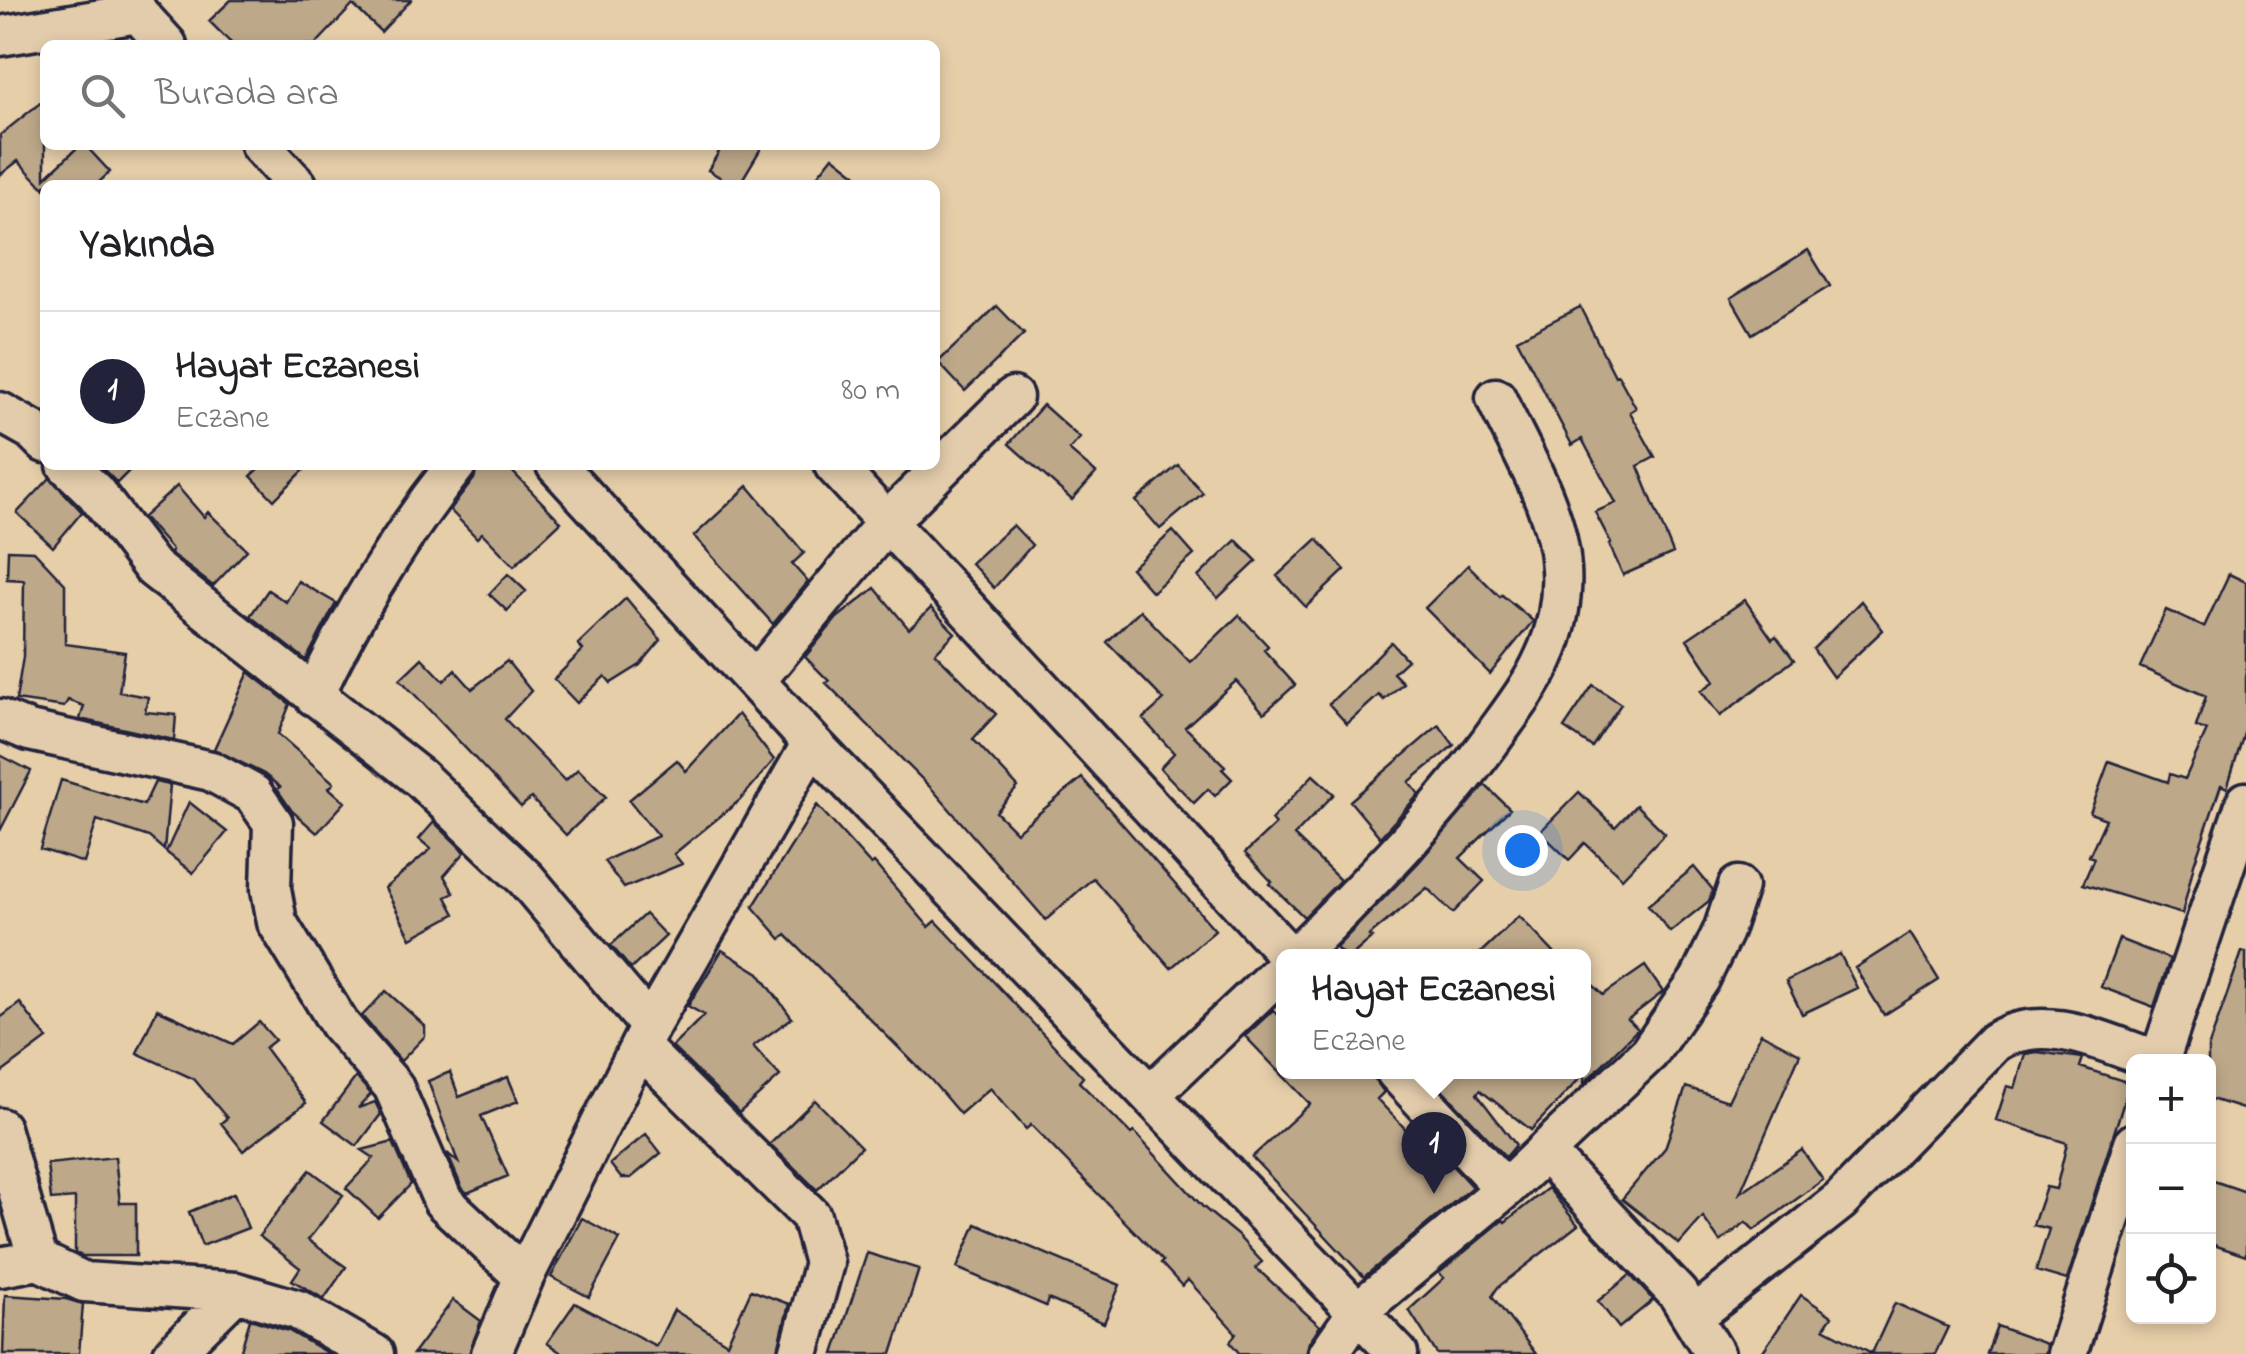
<!DOCTYPE html>
<html lang="tr">
<head>
<meta charset="utf-8">
<style>
	body { margin:0; font-family:"Indie Flower",sans-serif; background:#f2f2f2; color:#202124 }
	.controls { position:absolute; right:30px; bottom:30px; display:grid; overflow:hidden; border-radius:15px; box-shadow:0 5px 15px #0003 }
	.controls button { width:90px; height:90px; display:grid; place-items:center; padding:0; border:0; border-bottom:2px solid #e0e0e0; background:#fff; color:#202124; font:50px sans-serif }
	.you { position:absolute; left:1522px; top:850px; width:35px; height:35px; margin:-25px; border:8px solid #fff; border-radius:50%; background:#1a73e8; box-shadow:0 0 0 15px #1a73e833 }
	.badge { display:grid; place-items:center; width:65px; height:65px; border-radius:50%; background:#22223b; color:#fff; font-size:32px; font-weight:700 }
	.pin { position:absolute; translate:-50% -82px; filter:drop-shadow(0 2px 5px #0008) }
	.pin::after { content:''; position:absolute; top:52px; width:35px; height:30px; background:inherit; clip-path:polygon(0 0,100% 0,50% 100%) }
	.popup { position:absolute; left:1276px; top:949px; width:315px; height:130px; box-sizing:border-box; display:grid; place-content:center; border-radius:15px; background:#fff; filter:drop-shadow(0 2px 8px #0005); font-size:32px; white-space:nowrap; color:#757577 }
	.popup b { font-size:38px; color:#202124 }
	.popup::after { content:''; position:absolute; left:50%; top:100%; margin-left:-20px; border:20px solid transparent; border-top-color:#fff }
	.list { margin:0; padding:0; list-style:none }
	h2 { display:flex; justify-content:space-between; align-items:center; height:130px; margin:0; padding:0 40px; font-size:42px }
	h2 small { font-size:32px; font-weight:400; color:#757577 }
	.list li { display:grid; grid-template-columns:65px 1fr auto; gap:30px; align-items:center; box-sizing:border-box; height:160px; padding:0 40px; border-top:2px solid #e0e0e0 }
	.list b { display:block; font-size:38px; white-space:nowrap }
	.list p { margin:0; font-size:32px; white-space:nowrap; color:#757577 }
	.list em { font-size:32px; font-style:normal; color:#757577 }
	.icon { flex:none; width:55px; height:55px; fill:none; stroke:currentColor; stroke-width:2; stroke-linecap:round; stroke-linejoin:round }
	.map { position:relative; flex:none; width:2246px; height:1354px; overflow:hidden }
	.search { position:absolute; background:#fff; box-shadow:0 5px 15px #0003; left:40px; top:40px; width:900px; height:110px; display:flex; align-items:center; gap:25px; box-sizing:border-box; padding:0 35px; border-radius:15px; color:#757577; font-size:38px }
	.panel { position:absolute; background:#fff; box-shadow:0 5px 15px #0003; left:40px; top:180px; width:900px; height:290px; border-radius:15px }
	.map>svg:first-child { display:block }
	.building { fill:#bda889; stroke:#22223b; stroke-width:2.5 }
	.lines { fill:none; stroke-linecap:round; stroke-linejoin:round }
	.minor-casing { stroke:#22223b; stroke-width:45 }
	.minor { stroke:#e3ccac; stroke-width:38 }
</style>
</head>
<body>
<div class="map">
<svg width="2246" height="1354" viewBox="0 0 2246 1354">
	<rect width="100%" height="100%" fill="#e6cea9"/>
	<filter id="ink" filterUnits="userSpaceOnUse"><feTurbulence type="fractalNoise" baseFrequency=".01" numOctaves="2"/><feDisplacementMap in="SourceGraphic" scale="20" xChannelSelector="R" yChannelSelector="G"/><feConvolveMatrix kernelMatrix="1 2 1 2 8 2 1 2 1" color-interpolation-filters="sRGB"/></filter>
	<g filter="url(#ink)">
		<path class="building" d="M 231,0 L 411,0 L 381,32 L 353,5 L 315,45 L 233,45 L 209,21 Z
			M 45,99 L 45,178 L 80,145 L 85,145 L 110,172 L 96,185 L 45,185 L 45,189 L 18,161 L 0,175 L 0,135 Z
			M 723,145 L 763,145 L 739,185 L 733,185 L 708,170 Z
			M 833,156 L 870,185 L 810,185 Z
			M 1808,250 L 1830,286 L 1752,334 L 1731,298 Z
			M 997,306 L 1024,334 L 965,391 L 938,362 Z
			M 1580,307 L 1615,376 L 1618,375 L 1636,408 L 1630,412 L 1655,457 L 1638,466 L 1673,553 L 1623,575 L 1609,544 L 1611,543 L 1595,512 L 1616,503 L 1582,439 L 1572,445 L 1517,339 Z
			M 1043,405 L 1080,438 L 1069,450 L 1096,473 L 1072,500 L 1009,444 Z
			M 99,465 L 135,465 L 117,483 Z
			M 263,465 L 309,465 L 274,500 L 251,476 Z
			M 478,465 L 506,465 L 561,522 L 514,566 L 482,533 L 477,538 L 450,510 L 474,479 Z
			M 1178,465 L 1203,493 L 1160,529 L 1136,501 Z
			M 50,478 L 82,512 L 53,547 L 17,513 Z
			M 177,486 L 204,517 L 208,512 L 247,550 L 213,586 L 170,553 L 172,550 L 143,517 Z
			M 748,486 L 804,553 L 792,564 L 808,582 L 773,624 L 694,536 Z
			M 1013,525 L 1032,545 L 994,588 L 971,563 Z
			M 1173,531 L 1194,555 L 1152,592 L 1131,568 Z
			M 1317,539 L 1345,570 L 1306,607 L 1277,576 Z
			M 1236,540 L 1257,561 L 1218,598 L 1198,577 Z
			M 8,550 L 34,551 L 65,584 L 65,644 L 125,652 L 119,692 L 148,697 L 145,712 L 176,715 L 174,740 L 80,719 L 84,706 L 68,700 L 64,707 L 16,700 L 23,657 L 24,580 L 7,579 Z
			M 1468,565 L 1500,597 L 1502,595 L 1533,621 L 1490,674 L 1425,608 Z
			M 508,574 L 526,591 L 507,611 L 489,594 Z
			M 2229,574 L 2246,582 L 2246,727 L 2227,788 L 2221,785 L 2194,864 L 2182,914 L 2083,884 L 2094,858 L 2089,856 L 2106,819 L 2090,813 L 2109,761 L 2168,782 L 2170,774 L 2185,779 L 2207,730 L 2196,727 L 2206,696 L 2140,667 L 2166,610 L 2204,627 Z
			M 298,581 L 336,603 L 306,660 L 250,616 L 268,590 L 286,602 Z
			M 875,588 L 909,629 L 931,608 L 955,633 L 935,653 L 996,714 L 973,739 L 1018,787 L 996,812 L 1016,832 L 1082,778 L 1215,930 L 1171,968 L 1093,878 L 1046,920 L 933,790 L 826,683 L 829,681 L 805,657 L 837,618 Z
			M 626,598 L 661,640 L 640,665 L 611,683 L 605,676 L 577,703 L 554,679 L 583,650 L 578,644 Z
			M 1745,600 L 1772,639 L 1776,636 L 1794,660 L 1720,716 L 1701,691 L 1715,681 L 1687,639 Z
			M 1861,601 L 1883,630 L 1833,677 L 1813,649 Z
			M 1140,610 L 1190,662 L 1239,615 L 1268,646 L 1264,650 L 1295,685 L 1264,713 L 1236,681 L 1185,727 L 1225,766 L 1222,769 L 1232,779 L 1215,796 L 1208,789 L 1194,803 L 1160,768 L 1174,753 L 1143,719 L 1164,700 L 1107,642 Z
			M 1391,642 L 1407,660 L 1393,673 L 1403,683 L 1384,700 L 1379,695 L 1347,724 L 1329,704 Z
			M 422,658 L 444,681 L 455,670 L 472,689 L 507,661 L 531,691 L 505,719 L 565,781 L 578,769 L 606,797 L 566,835 L 531,798 L 521,807 L 400,679 Z
			M 249,672 L 290,704 L 278,734 L 334,783 L 329,788 L 345,802 L 317,833 L 292,811 L 277,789 L 280,787 L 264,774 L 214,749 Z
			M 1593,685 L 1621,704 L 1592,747 L 1564,728 Z
			M 738,714 L 774,760 L 740,800 L 674,854 L 682,864 L 624,888 L 604,861 L 658,836 L 629,800 L 677,760 L 686,771 Z
			M 1439,725 L 1454,745 L 1409,782 L 1419,794 L 1380,837 L 1350,801 Z
			M 0,755 L 31,771 L 0,831 Z
			M 1313,775 L 1334,794 L 1294,836 L 1340,880 L 1304,917 L 1270,884 L 1272,882 L 1245,853 L 1275,825 L 1271,820 Z
			M 61,780 L 144,805 L 155,782 L 170,785 L 164,850 L 149,837 L 97,820 L 84,863 L 40,849 Z
			M 1485,785 L 1510,809 L 1460,858 L 1484,881 L 1453,913 L 1427,888 L 1369,936 L 1372,938 L 1351,956 L 1345,956 L 1336,948 L 1419,862 Z
			M 1579,792 L 1615,827 L 1636,805 L 1665,833 L 1622,878 L 1585,843 L 1569,860 L 1540,832 Z
			M 189,802 L 227,832 L 193,873 L 166,852 Z
			M 817,805 L 871,865 L 874,863 L 929,927 L 936,921 L 1062,1054 L 1083,1077 L 1079,1082 L 1131,1134 L 1134,1132 L 1203,1207 L 1237,1235 L 1262,1262 L 1256,1268 L 1320,1326 L 1309,1342 L 1306,1354 L 1240,1354 L 1230,1342 L 1236,1333 L 1188,1280 L 1182,1286 L 1161,1263 L 1163,1261 L 1031,1125 L 1026,1129 L 990,1088 L 960,1114 L 931,1080 L 786,935 L 781,939 L 753,907 Z
			M 434,822 L 465,852 L 444,876 L 454,893 L 446,897 L 455,914 L 411,938 L 385,888 L 431,849 L 419,839 Z
			M 1694,867 L 1713,890 L 1709,901 L 1670,932 L 1648,905 Z
			M 645,914 L 666,936 L 631,969 L 611,945 Z
			M 1519,916 L 1557,956 L 1477,956 Z
			M 1910,933 L 1939,980 L 1884,1015 L 1855,968 Z
			M 2119,939 L 2170,959 L 2154,1007 L 2101,987 Z
			M 722,950 L 759,973 L 792,1018 L 753,1046 L 780,1076 L 739,1113 L 672,1047 L 704,1015 L 688,1006 Z
			M 2242,952 L 2246,952 L 2246,1110 L 2208,1098 L 2208,1048 Z
			M 1840,954 L 1857,988 L 1802,1014 L 1786,981 Z
			M 1645,966 L 1663,992 L 1628,1019 L 1638,1029 L 1584,1083 L 1584,1074 L 1531,1130 L 1480,1090 L 1477,1094 L 1516,1145 L 1506,1157 L 1426,1072 L 1584,1072 L 1584,976 L 1603,995 Z
			M 386,991 L 425,1026 L 425,1036 L 401,1061 L 362,1016 Z
			M 20,1003 L 47,1039 L 0,1074 L 0,1018 Z
			M 157,1009 L 233,1044 L 259,1022 L 275,1040 L 265,1048 L 306,1103 L 243,1151 L 221,1123 L 227,1118 L 194,1079 L 137,1053 Z
			M 1273,1010 L 1284,1022 L 1284,1072 L 1374,1072 L 1374,1078 L 1384,1092 L 1377,1099 L 1414,1138 L 1420,1131 L 1472,1187 L 1364,1277 L 1252,1157 L 1310,1104 L 1245,1036 Z
			M 1761,1033 L 1800,1054 L 1740,1193 L 1802,1150 L 1823,1180 L 1754,1230 L 1746,1222 L 1720,1242 L 1703,1217 L 1679,1244 L 1622,1199 L 1665,1148 L 1686,1087 L 1728,1101 Z
			M 2037,1052 L 2083,1058 L 2080,1067 L 2130,1083 L 2067,1280 L 2036,1271 L 2049,1229 L 2033,1225 L 2046,1187 L 2056,1189 L 2067,1143 L 1996,1120 L 2007,1086 L 2015,1088 L 2025,1054 Z
			M 450,1072 L 459,1097 L 508,1077 L 518,1101 L 481,1116 L 508,1176 L 467,1193 L 462,1188 L 447,1153 L 458,1162 L 428,1081 Z
			M 356,1077 L 371,1094 L 358,1108 L 375,1102 L 381,1114 L 357,1146 L 323,1121 Z
			M 815,1100 L 861,1147 L 817,1190 L 770,1144 Z
			M 646,1134 L 661,1153 L 631,1178 L 621,1178 L 610,1164 Z
			M 393,1142 L 411,1184 L 378,1218 L 346,1188 L 374,1158 L 362,1150 Z
			M 115,1157 L 120,1203 L 136,1203 L 136,1256 L 82,1256 L 75,1253 L 75,1198 L 51,1200 L 47,1164 Z
			M 310,1170 L 343,1195 L 308,1240 L 346,1267 L 324,1299 L 292,1280 L 300,1268 L 259,1236 Z
			M 2208,1179 L 2246,1192 L 2246,1256 L 2208,1243 Z
			M 1548,1188 L 1578,1225 L 1498,1287 L 1492,1296 L 1536,1354 L 1437,1354 L 1409,1310 L 1444,1278 L 1439,1273 L 1503,1220 L 1505,1222 Z
			M 234,1193 L 248,1228 L 202,1246 L 189,1212 Z
			M 582,1218 L 620,1239 L 589,1297 L 551,1277 Z
			M 976,1224 L 1120,1285 L 1104,1323 L 1048,1299 L 1046,1306 L 957,1268 Z
			M 867,1253 L 919,1269 L 892,1354 L 834,1354 Z
			M 1630,1275 L 1653,1300 L 1619,1328 L 1598,1301 Z
			M 751,1290 L 789,1304 L 777,1354 L 563,1354 L 547,1343 L 575,1303 L 656,1346 L 674,1310 L 727,1343 Z
			M 5,1295 L 66,1299 L 83,1304 L 79,1354 L 3,1354 Z
			M 1801,1295 L 1832,1316 L 1824,1328 L 1872,1353 L 1895,1303 L 1948,1327 L 1935,1354 L 1761,1354 Z
			M 453,1300 L 481,1321 L 469,1354 L 413,1354 Z
			M 250,1319 L 289,1331 L 329,1354 L 240,1354 Z
			M 1997,1326 L 2046,1344 L 2045,1354 L 1987,1354 Z"/>
		<g class="lines">
			<g class="minor-casing">
				<path id="minor" d="M 132,0 L 138,13 L 167,45
					M 0,36 L 138,13
					M 260,145 L 297,185
					M 0,412 L 32,430 L 45,443
					M 67,465 L 95,492 L 153,568 L 420,778 L 526,879 L 650,1026
					M 556,465 L 812,743 L 1398,1354
					M 834,465 L 1289,956
					M 756,680 L 887,522 L 1013,397
					M 314,696 C 353,612 399,537 456,465
					M 0,719 L 29,731 L 211,771 L 253,794 L 273,823 L 271,889 L 277,922 L 339,1024 L 393,1086 L 443,1201 L 524,1277
					M 1296,956 C 1368,884 1440,813 1499,729 C 1515,707 1533,683 1544,658 C 1557,631 1563,598 1561,568 C 1558,509 1521,452 1496,398
					M 641,1048 L 811,1216 L 824,1263 L 799,1354
					M 2159,1062 L 2246,802
					M 1396,1072 L 1505,1189
					M 1150,1095 L 1284,968
					M 0,1128 L 38,1260 L 84,1282 L 236,1292 L 298,1310 L 374,1354
					M 1545,1152 L 1678,1294 L 1715,1354
					M 0,1267 L 38,1260
					M 1694,1316 L 1840,1201 L 1995,1042 C 2046,1010 2108,1045 2159,1061
					M 173,1354 L 236,1292
					M 491,1354 L 524,1277 L 650,1026 L 812,743
					M 1328,1354 L 1358,1311 L 1505,1189 L 1649,1053 L 1700,979 L 1723,931 L 1738,886
					M 2067,1354 L 2134,1143"/>
			</g>
			<use href="#minor" class="minor"/>
		</g>
	</g>
</svg>
<div class="controls">
<button>+</button>
<button>−</button>
<button><svg class="icon" aria-label="locate" viewBox="0 0 24 24"><circle cx="12" cy="12" r="6"/><path d="M12 2v4M12 18v4M2 12h4M18 12h4"/></svg></button>
</div>
<div class="you"></div>
<div class="pin badge" style="left:1434px;top:1194px">1</div>
<div class="popup"><b>Hayat Eczanesi</b>Eczane</div>
<div class="search"><svg class="icon" aria-label="search" viewBox="0 0 24 24"><circle cx="10" cy="10" r="6"/><path d="M15 15l6 6"/></svg>Burada ara</div>
<section class="panel">
<h2>Yakında<small></small></h2>
<ul class="list">
<li><span class="badge">1</span><div><b>Hayat Eczanesi</b><p>Eczane</p></div><em>80 m</em></li>
</ul>
</section>
</div>
</body>
</html>
